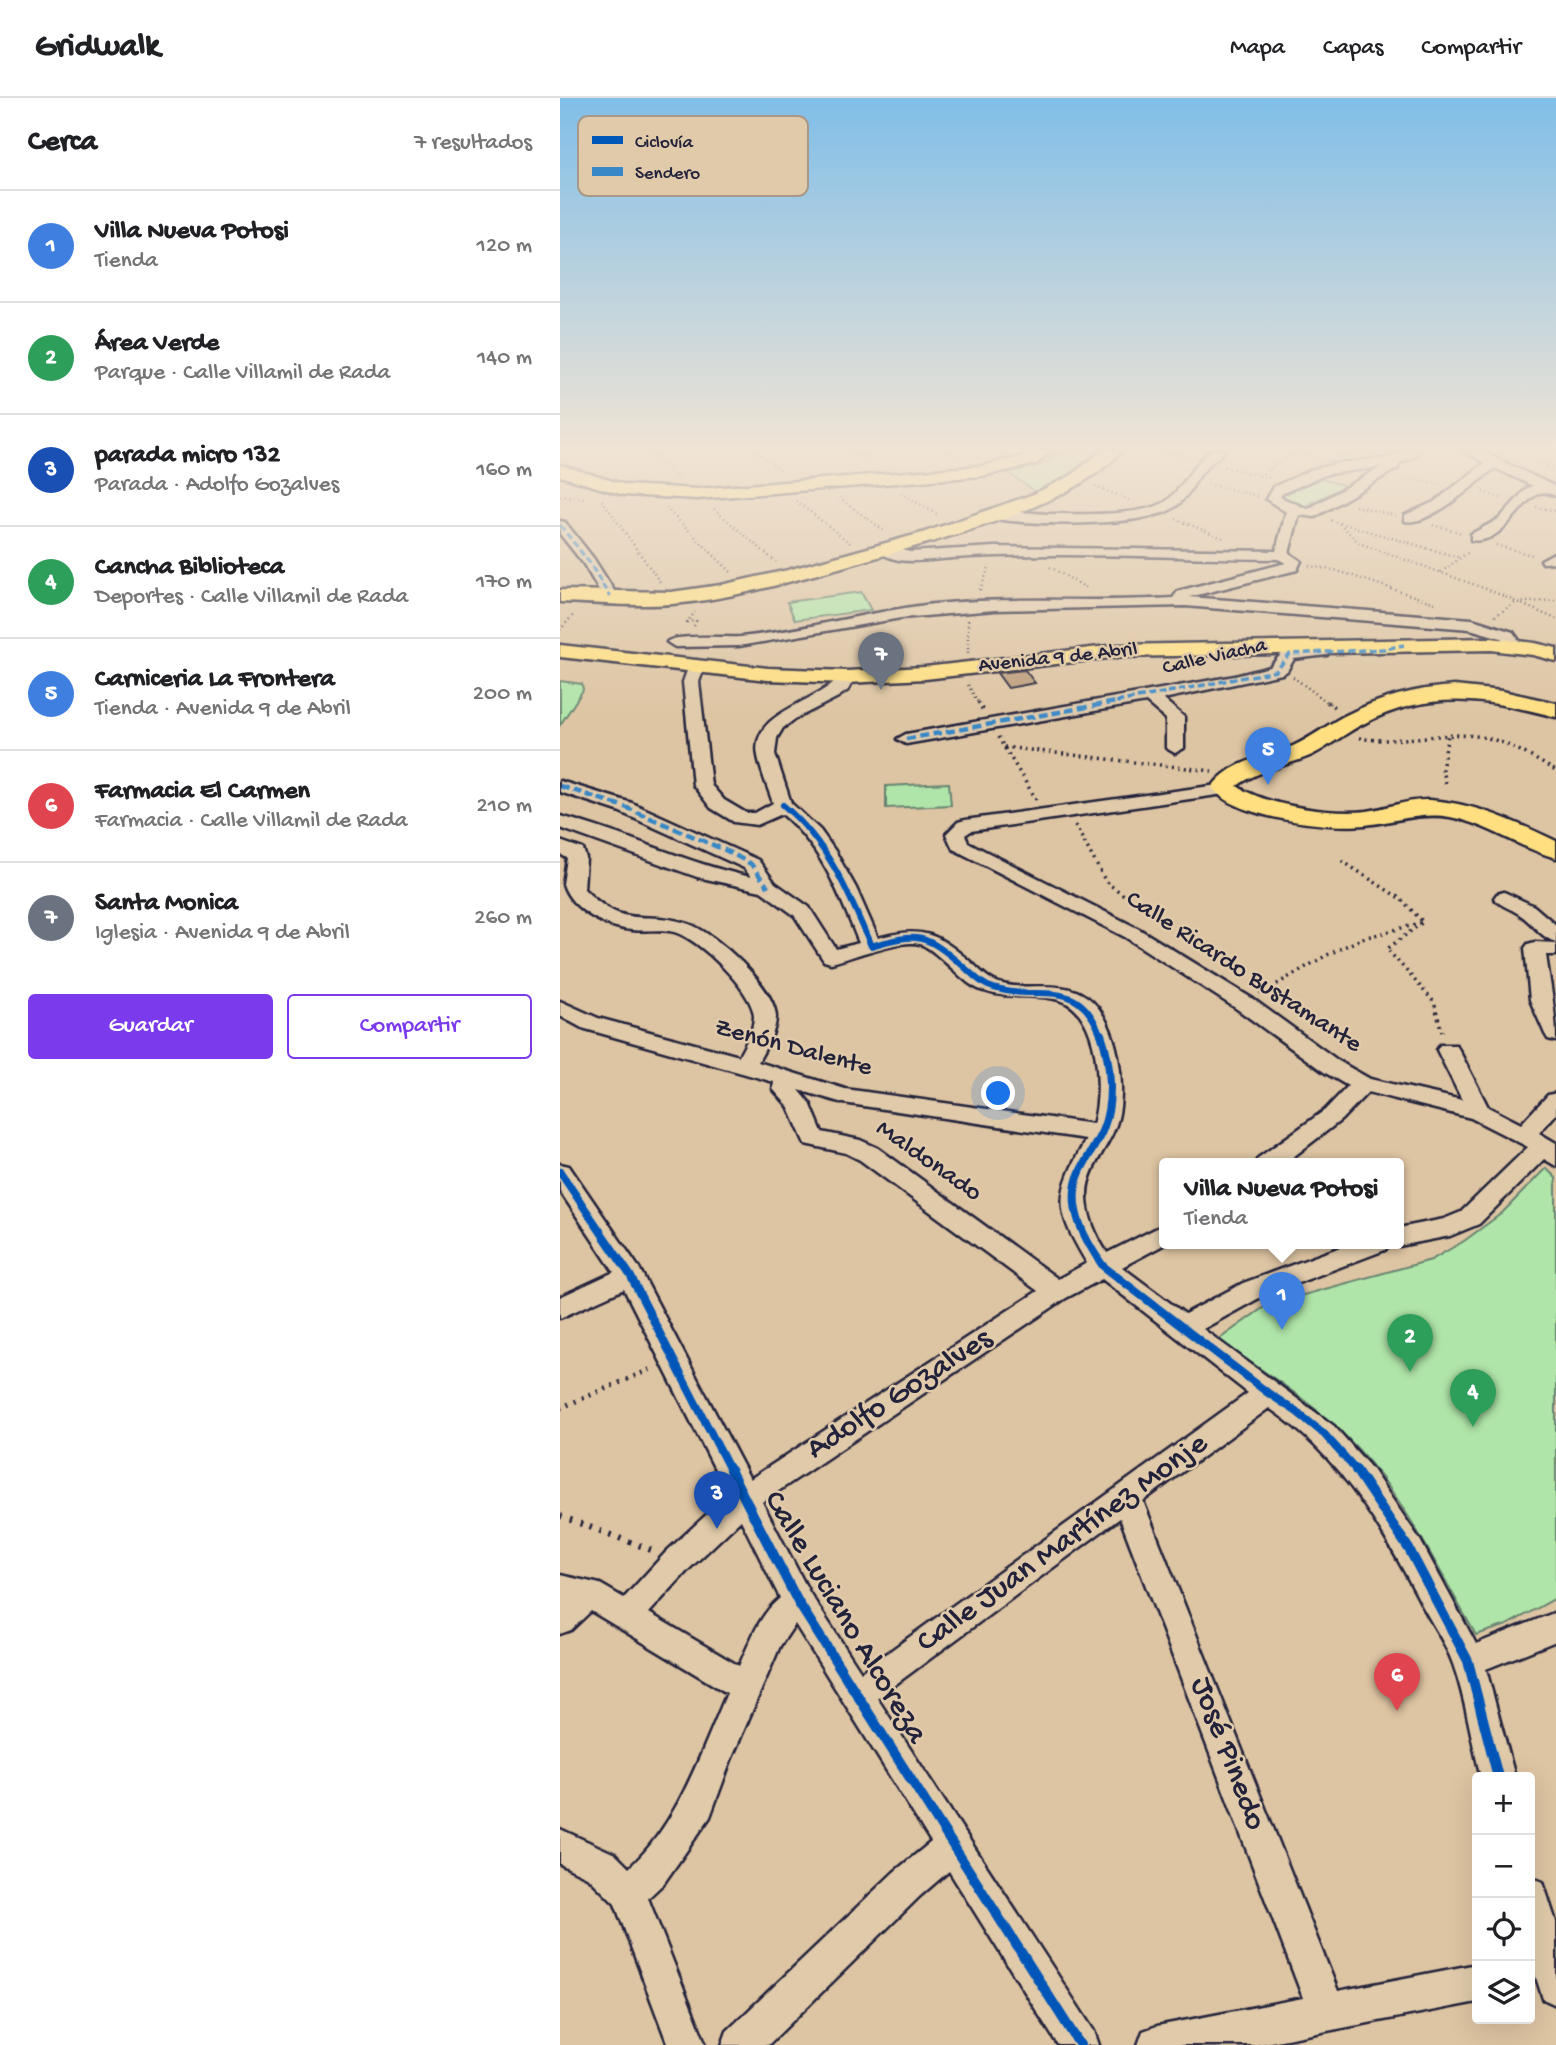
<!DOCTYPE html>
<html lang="es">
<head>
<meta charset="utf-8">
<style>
	body { margin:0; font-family:"Gochi Hand",sans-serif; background:#f6f6f6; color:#202124 }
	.controls { position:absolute; right:21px; bottom:21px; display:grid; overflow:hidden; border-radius:7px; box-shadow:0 7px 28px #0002 }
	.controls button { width:63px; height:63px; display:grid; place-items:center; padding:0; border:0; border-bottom:2px solid #e0e0e0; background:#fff; color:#202124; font:35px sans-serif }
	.you { position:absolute; left:439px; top:996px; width:24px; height:24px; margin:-18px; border:5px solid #fff; border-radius:50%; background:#1a73e8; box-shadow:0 0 0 10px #1a73e833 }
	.badge { display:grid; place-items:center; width:46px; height:46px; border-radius:50%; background:#7c3aed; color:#fff; font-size:23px; font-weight:700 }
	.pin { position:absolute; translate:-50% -58px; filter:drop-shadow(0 2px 4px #0008) }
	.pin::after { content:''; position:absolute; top:37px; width:24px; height:21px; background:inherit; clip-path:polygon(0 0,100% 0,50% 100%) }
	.popup { position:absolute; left:599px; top:1060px; width:245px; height:91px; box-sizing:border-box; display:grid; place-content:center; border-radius:7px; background:#fff; filter:drop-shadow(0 2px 5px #0005); font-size:23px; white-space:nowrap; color:#757577 }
	.popup b { font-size:26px; color:#202124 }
	.popup::after { content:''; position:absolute; left:50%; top:100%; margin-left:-14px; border:14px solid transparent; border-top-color:#fff }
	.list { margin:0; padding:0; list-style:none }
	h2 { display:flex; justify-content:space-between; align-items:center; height:91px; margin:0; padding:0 28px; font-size:30px }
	h2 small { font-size:23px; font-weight:400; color:#757577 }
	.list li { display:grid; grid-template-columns:46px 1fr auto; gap:21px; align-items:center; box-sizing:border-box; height:112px; padding:0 28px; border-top:2px solid #e0e0e0 }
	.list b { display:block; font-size:26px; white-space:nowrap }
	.list p { margin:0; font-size:23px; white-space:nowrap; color:#757577 }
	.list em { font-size:23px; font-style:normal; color:#757577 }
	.actions { display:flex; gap:14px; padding:21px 28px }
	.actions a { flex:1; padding:16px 0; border:2px solid #7c3aed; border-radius:7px; text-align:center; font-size:24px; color:#7c3aed }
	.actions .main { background:#7c3aed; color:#fff }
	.icon { flex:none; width:38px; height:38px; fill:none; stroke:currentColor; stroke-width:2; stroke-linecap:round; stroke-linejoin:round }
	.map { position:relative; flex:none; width:996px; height:1947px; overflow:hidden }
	header { display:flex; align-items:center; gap:42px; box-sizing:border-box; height:98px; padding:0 35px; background:#fff; border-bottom:2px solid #e0e0e0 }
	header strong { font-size:33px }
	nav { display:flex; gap:38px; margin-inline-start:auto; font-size:24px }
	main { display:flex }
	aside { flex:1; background:#fff }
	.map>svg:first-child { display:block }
	.green { fill:#afe5a8; stroke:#688472; stroke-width:2 }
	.building { fill:#bc9c7a; stroke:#22223b; stroke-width:2 }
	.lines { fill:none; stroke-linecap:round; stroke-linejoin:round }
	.minor-casing { stroke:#22223b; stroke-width:5 }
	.major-casing { stroke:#22223b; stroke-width:5 }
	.path-far3 { stroke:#22223b; stroke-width:2.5; stroke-dasharray:1 3.5; stroke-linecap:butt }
	.path-far2 { stroke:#22223b; stroke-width:3.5; stroke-dasharray:2 4.5; stroke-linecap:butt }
	.path-far1 { stroke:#22223b; stroke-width:5; stroke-dasharray:2 6; stroke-linecap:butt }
	.path { stroke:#22223b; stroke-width:6; stroke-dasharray:2.5 8; stroke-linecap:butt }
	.minor { fill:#e0caaa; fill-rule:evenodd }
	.major { fill:#ffdf80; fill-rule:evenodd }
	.quiet-far1 { stroke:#3887c6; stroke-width:3.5; stroke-dasharray:7 3.5; stroke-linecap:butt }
	.quiet { stroke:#3887c6; stroke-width:4.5; stroke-dasharray:9 4.5; stroke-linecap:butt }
	.cycleway-far2-casing { stroke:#e0caaa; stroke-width:10 }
	.cycleway-far1-casing { stroke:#e0caaa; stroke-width:12 }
	.cycleway-casing { stroke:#e0caaa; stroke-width:15 }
	.cycleway-far2 { stroke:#0057b8; stroke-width:6 }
	.cycleway-far1 { stroke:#0057b8; stroke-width:8 }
	.cycleway { stroke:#0057b8; stroke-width:10 }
	.labels { text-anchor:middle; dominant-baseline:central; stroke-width:5; stroke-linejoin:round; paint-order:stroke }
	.far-street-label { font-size:21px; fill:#22223b; stroke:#e0caaa }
	.street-label { font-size:26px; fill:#22223b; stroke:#e0caaa }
	.near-street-label { font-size:32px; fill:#22223b; stroke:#e0caaa }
	.key { fill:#e0caaa; stroke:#a79889; stroke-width:2 }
	.key-label { font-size:19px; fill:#22223b }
</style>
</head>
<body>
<header>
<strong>Gridwalk</strong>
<nav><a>Mapa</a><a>Capas</a><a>Compartir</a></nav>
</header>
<main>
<aside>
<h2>Cerca<small>7 resultados</small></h2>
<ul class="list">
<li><span class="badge" style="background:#3f7fe0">1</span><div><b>Villa Nueva Potosi</b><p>Tienda</p></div><em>120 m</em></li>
<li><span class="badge" style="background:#2e9e5b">2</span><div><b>Área Verde</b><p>Parque · Calle Villamil de Rada</p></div><em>140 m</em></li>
<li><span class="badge" style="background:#1a4fb4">3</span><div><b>parada micro 132</b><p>Parada · Adolfo Gozalves</p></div><em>160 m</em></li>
<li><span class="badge" style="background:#2e9e5b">4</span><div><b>Cancha Biblioteca</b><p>Deportes · Calle Villamil de Rada</p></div><em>170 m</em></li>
<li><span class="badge" style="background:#3f7fe0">5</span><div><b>Carniceria La Frontera</b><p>Tienda · Avenida 9 de Abril</p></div><em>200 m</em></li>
<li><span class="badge" style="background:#e0444e">6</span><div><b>Farmacia El Carmen</b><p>Farmacia · Calle Villamil de Rada</p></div><em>210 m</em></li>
<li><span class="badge" style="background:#6b7280">7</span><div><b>Santa Monica</b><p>Iglesia · Avenida 9 de Abril</p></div><em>260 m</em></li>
</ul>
<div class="actions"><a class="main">Guardar</a><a>Compartir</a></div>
</aside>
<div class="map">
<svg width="996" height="1947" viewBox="0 0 996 1947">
	<rect width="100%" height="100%" fill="#ddc4a2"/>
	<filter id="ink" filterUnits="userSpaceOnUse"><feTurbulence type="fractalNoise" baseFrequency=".0143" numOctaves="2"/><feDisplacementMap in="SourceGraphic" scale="14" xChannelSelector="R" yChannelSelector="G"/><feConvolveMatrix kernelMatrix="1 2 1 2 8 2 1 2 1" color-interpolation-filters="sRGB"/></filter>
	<g filter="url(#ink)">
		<path class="green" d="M 502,352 L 538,352 L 502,381 L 476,394 L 448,375 L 484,366 Z
			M 800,352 L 844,352 C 830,364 782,370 767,363 Z
			M 756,379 L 785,388 L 745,408 L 723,402 L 720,397 Z
			M 301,494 L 311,512 L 235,522 L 227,504 Z
			M 0,583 L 22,586 L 23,592 L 0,627 Z
			M 389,685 L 391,707 L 326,710 L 326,688 Z
			M 986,1070 L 996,1080 L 996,1500 L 947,1527 L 916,1537 C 880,1475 847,1404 798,1351 C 758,1307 707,1276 658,1242 L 707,1207 L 871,1162 L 904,1143 L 942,1115 Z"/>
		<path class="building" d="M 465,572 L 475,585 L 448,590 L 437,575 Z"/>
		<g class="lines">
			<g class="minor-casing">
				<path id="minor" d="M 651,352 L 665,352 C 659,359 651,364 645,371 C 634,383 628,400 615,409 C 586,430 461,428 426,419 L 424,416 C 431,410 479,416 492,416 C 519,416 589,419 609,401 C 625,386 633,366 651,352 Z
					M 846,352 L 861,352 L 852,360 L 840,365 L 838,370 L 755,419 L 739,417 L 729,455 L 741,463 L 737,472 L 629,499 L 912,521 L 953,534 L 963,548 L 961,551 L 949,551 L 941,540 L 910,531 L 625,508 L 435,512 L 341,520 L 179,548 L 115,549 L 107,544 C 115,536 165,540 180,539 C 245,533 308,513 374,506 C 453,498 533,505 613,500 L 618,493 L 726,465 L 718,461 C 610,460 501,453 393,460 C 371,461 334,470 317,451 L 324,447 L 350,454 L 435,449 L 716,453 L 726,414 L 706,401 L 713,389 L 751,372 L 779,365 L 827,360 ZM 821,369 L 748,411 L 720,399 L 723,395 L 767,376 Z
					M 902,352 L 919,352 L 996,389 L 996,398 C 990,396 985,393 980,395 C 960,402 943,448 911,442 L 911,436 L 939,421 L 967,390 L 973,388 L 935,370 C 916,385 870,428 845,423 L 845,417 L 874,404 L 925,365 Z
					M 0,423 L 5,424 L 34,461 L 58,499 L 55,502 L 45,502 L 23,465 L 0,436 Z
					M 996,454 L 996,464 L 983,465 L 981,462 Z
					M 761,549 L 769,554 L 767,557 L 734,561 L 727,573 L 722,576 L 603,601 L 624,619 L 624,650 L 615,655 L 606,650 L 606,621 L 586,604 L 346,646 L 337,641 L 346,636 L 675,578 L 710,569 L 724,553 Z
					M 137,562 L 145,567 L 139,584 L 151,687 L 164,702 L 186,715 L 195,715 L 213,705 C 208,690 201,674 198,658 C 189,612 262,605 281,576 L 293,576 L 295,579 L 288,592 L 278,599 L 235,621 L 223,630 L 217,640 L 215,656 L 231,705 L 260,732 L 275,753 L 296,790 L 318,840 C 364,827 378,836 413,866 C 420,872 426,879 434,883 C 463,896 499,879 527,899 C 559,922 568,993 556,1027 C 548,1050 528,1070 527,1095 C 526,1116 536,1138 547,1155 L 605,1126 L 605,1146 L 562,1169 L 625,1216 L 683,1185 L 789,1146 L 829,1146 L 825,1152 L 701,1199 L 643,1231 L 774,1328 L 811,1370 L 860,1442 L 916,1546 L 996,1514 L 996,1543 L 926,1571 L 955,1679 L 921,1679 C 911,1642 906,1602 893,1566 C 886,1546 873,1527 863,1509 C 824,1433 781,1358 709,1310 L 583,1403 L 778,1893 L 917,1866 L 917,1904 L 695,1947 L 578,1947 L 583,1933 L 597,1928 L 743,1900 L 560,1420 L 317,1600 L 534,1933 L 539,1947 L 498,1947 L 389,1773 L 360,1798 L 208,1947 L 162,1947 L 167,1933 L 334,1774 L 371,1744 L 235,1526 L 220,1548 L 171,1662 L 150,1719 L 104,1785 L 88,1800 L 146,1947 L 108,1947 L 55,1806 L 29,1780 L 0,1766 L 0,1731 L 55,1756 L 69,1770 C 119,1724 140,1656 167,1595 L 31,1513 L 11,1532 L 0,1536 L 0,1477 L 40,1486 L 64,1500 L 107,1453 L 168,1397 L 64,1191 L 0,1220 L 0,1199 L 54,1174 L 0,1093 L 0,1066 L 9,1068 L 79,1170 L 190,1381 L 478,1193 L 300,1062 L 286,1055 L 245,1046 L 228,1008 L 213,991 L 214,984 L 22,930 L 0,918 L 0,903 L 38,920 L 179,958 C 185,946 194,933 194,918 C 193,893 139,841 115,834 C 101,830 86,834 72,832 C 47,830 11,812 3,786 L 7,760 L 0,756 L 0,743 L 23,751 L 26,760 L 24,791 C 68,835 83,810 129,826 C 155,835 215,889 216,919 C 216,935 205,950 198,964 L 285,991 L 533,1026 C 543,993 540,913 499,902 C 475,895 449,902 424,893 C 409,889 398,875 386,865 C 378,858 369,849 360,846 C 340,840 292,860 271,865 L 264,863 L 234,817 L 201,793 L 137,779 L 0,730 L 0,718 C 65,735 125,765 191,779 L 184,770 L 58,713 L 0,694 L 0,683 L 72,705 L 198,762 L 215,785 L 249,809 L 276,851 L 299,845 C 280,798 262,749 222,716 L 197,727 L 174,724 L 151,710 L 133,687 L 123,584 L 129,567 ZM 239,992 L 283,1005 L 526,1041 C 496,1097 493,1109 527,1165 L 498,1181 L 318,1050 L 300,1042 L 262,1034 L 250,1005 ZM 542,1181 L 688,1295 L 301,1574 L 249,1494 L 202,1404 L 506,1200 ZM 181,1422 L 220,1500 C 199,1517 190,1544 179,1568 L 89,1515 L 129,1471 Z
					M 665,686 L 674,691 L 671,695 L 411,733 L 405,737 L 408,744 L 419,750 L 579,831 L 693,901 L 780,964 L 810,981 L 902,1002 L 877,952 L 880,947 L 896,947 L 899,952 L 928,1009 L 961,1026 L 988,997 L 996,995 L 996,1016 L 979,1035 L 996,1045 L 996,1068 L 984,1061 L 919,1126 L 890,1138 L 839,1148 L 833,1146 L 839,1146 L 839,1130 L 884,1121 L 901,1114 L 968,1049 L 911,1020 L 808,994 L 781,1022 L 724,1066 L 695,1066 L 698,1060 L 765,1012 L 788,988 L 764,974 L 677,911 L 565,839 L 393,751 L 386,736 L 398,724 L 405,722 Z
					M 944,794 L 974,808 L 996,827 L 996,844 C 981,840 972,824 959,816 C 950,810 940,808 934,800 L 937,796 Z
					M 975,844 L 996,845 L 996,857 L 986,857 C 990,886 996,913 996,943 L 988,941 L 985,936 L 970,902 L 965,850 L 968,846 Z
					M 970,1779 L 983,1784 L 996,1824 L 996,1907 L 983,1901 L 970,1861 Z"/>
			</g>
			<g class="major-casing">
				<path id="major" d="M 473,352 L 493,352 L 476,366 L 422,378 L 137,401 L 64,397 L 0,378 L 0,367 L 66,387 L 137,391 L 422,368 L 464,358 Z
					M 543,352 L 562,352 C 516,409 370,444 300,464 C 239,481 176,501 112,506 C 75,509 37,505 0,504 L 0,492 L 111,494 L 161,487 L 228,472 L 362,435 L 474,396 L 512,377 Z
					M 931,540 L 975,545 L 996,550 L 996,563 L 973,557 L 931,552 L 557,559 L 365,581 L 287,585 L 208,582 L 0,559 L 0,547 L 208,570 L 287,573 L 365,569 L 557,547 Z
					M 894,588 L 942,593 L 996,605 L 996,619 C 925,601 871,591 803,626 C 785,635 770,648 752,657 C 727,668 700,671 677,688 C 706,708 772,717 807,713 C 828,710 848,701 870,702 C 914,705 956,724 996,743 L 996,760 C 959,750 928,726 890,719 C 860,714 835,724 805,727 C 770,731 673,720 652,689 C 671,662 705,660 733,648 C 751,640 767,627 784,618 C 819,600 856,590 894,588 Z"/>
			</g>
			<path class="path-far3" d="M 88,352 L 118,380
				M 194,352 L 221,373
				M 287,352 L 295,358 L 302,356 L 307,360 L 302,361 L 310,365
				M 388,352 L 399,359
				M 598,352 L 628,360
				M 736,353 L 754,359
				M 974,363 L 996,372
				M 664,369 L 710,380
				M 699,378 L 737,352
				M 843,380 L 879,386
				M 648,386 L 697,398
				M 535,388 L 569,402
				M 923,394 L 944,401
				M 341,395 L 378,417
				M 0,398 L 26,400
				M 279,400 L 326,434
				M 42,402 L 100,484
				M 236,403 L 290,445
				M 795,408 L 837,418
				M 976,409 L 996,413
				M 106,410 L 172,475
				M 154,411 L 216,464
				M 616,421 L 663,440
				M 771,422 L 779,425 L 799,445 L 929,492 L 996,521
				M 780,425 L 901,460
				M 873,427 L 902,435
				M 936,447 L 975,458
				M 749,468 L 775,472 L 875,505
				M 490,469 L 528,491
				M 881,474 L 910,453
				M 420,492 L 430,467
				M 935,518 L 955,505 L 996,502
				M 408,522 L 408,555
				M 134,528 L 136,523 L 127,524 L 135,514
				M 0,532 L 14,516
				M 733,579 L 770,606
				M 408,587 L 419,606"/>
			<path class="path-far2" d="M 418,604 L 423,613
				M 767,604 L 777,611
				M 438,639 L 477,703
				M 799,640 C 840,647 882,632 923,639 C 949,644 973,660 996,673
				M 444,649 L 652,673
				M 885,685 L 882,672 L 888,637
				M 515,727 L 546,784 L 575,805
				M 782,763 L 841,801 L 863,824 L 827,851 L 874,904 L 883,938
				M 700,896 L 765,858 L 803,840 L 861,825"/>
			<path class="path-far1" d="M 0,1310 L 94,1270"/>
			<path class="path" d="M 0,1418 L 94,1453"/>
			<use href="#minor" class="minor"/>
			<use href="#major" class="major"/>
			<path class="quiet-far1" d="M 0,427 L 29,464 L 50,499
				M 546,606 L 716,573 L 730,556 L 825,551 L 844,547"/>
			<path class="quiet" d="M 346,641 L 556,604
				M 0,688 L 65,709 L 167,753 L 191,766 L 208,789"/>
			<g class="cycleway-far2-casing">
				<path id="cycleway-far2" d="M 223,707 C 268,745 289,795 311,848 C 359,834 365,836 403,868 C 411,875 419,884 428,888 C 476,907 517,873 541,938"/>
			</g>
			<g class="cycleway-far1-casing">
				<path id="cycleway-far1" d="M 541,936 C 551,964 554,1003 543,1031 C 537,1046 527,1059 520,1074 C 505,1107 524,1141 543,1168 L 708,1295 L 737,1314 L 764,1336 L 798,1374
					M 0,1074 L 70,1177 L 171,1374"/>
			</g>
			<g class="cycleway-casing">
				<path id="cycleway" d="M 170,1372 L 238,1504 L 520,1947
					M 796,1372 L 849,1451 L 908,1563 L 938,1679"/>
			</g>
			<use href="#cycleway-far2" class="cycleway-far2"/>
			<use href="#cycleway-far1" class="cycleway-far1"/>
			<use href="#cycleway" class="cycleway"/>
		</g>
	</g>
	<linearGradient id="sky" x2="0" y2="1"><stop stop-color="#80bee8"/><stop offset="0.56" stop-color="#f0e4d5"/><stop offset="1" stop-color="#f0e4d5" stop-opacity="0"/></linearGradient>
	<rect width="996" height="625" fill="url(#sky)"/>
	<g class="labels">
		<g class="far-street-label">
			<text transform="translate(655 560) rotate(-13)">Calle Viacha</text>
			<text transform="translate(498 561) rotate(-6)">Avenida 9 de Abril</text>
		</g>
		<g class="street-label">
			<text transform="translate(683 875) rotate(33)">Calle Ricardo Bustamante</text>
			<text transform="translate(233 951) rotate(15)">Zenón Dalente</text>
			<text transform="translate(368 1064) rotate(35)">Maldonado</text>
		</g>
		<g class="near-street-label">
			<text transform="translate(340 1297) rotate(-33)">Adolfo Gozalves</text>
			<text transform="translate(503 1446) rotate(-36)">Calle Juan Martínez Monje</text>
			<text transform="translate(284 1520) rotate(59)">Calle Luciano Alcoreza</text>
			<text transform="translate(667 1656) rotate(69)">José Pinedo</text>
		</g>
	</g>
	<rect x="18" y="18" width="230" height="80" rx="10" class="key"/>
	<rect x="32" y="38" width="31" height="8" fill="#0057b8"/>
	<rect x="32" y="69" width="31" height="9" fill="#3887c6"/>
	<g class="key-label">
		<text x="75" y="49">Ciclovía</text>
		<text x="75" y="80">Sendero</text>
	</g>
</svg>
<div class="controls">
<button>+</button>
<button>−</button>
<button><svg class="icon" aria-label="locate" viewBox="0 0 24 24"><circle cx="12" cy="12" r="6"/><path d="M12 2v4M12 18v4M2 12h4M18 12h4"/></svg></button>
<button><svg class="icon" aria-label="layers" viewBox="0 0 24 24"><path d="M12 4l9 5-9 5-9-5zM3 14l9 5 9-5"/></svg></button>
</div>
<div class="you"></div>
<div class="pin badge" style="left:722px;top:1232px;background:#3f7fe0">1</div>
<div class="popup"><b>Villa Nueva Potosi</b>Tienda</div>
<div class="pin badge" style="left:850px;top:1274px;background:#2e9e5b">2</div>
<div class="pin badge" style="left:157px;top:1431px;background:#1a4fb4">3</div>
<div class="pin badge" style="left:913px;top:1329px;background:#2e9e5b">4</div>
<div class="pin badge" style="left:708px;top:687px;background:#3f7fe0">5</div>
<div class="pin badge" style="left:837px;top:1613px;background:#e0444e">6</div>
<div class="pin badge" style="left:321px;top:592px;background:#6b7280">7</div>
</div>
</main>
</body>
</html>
